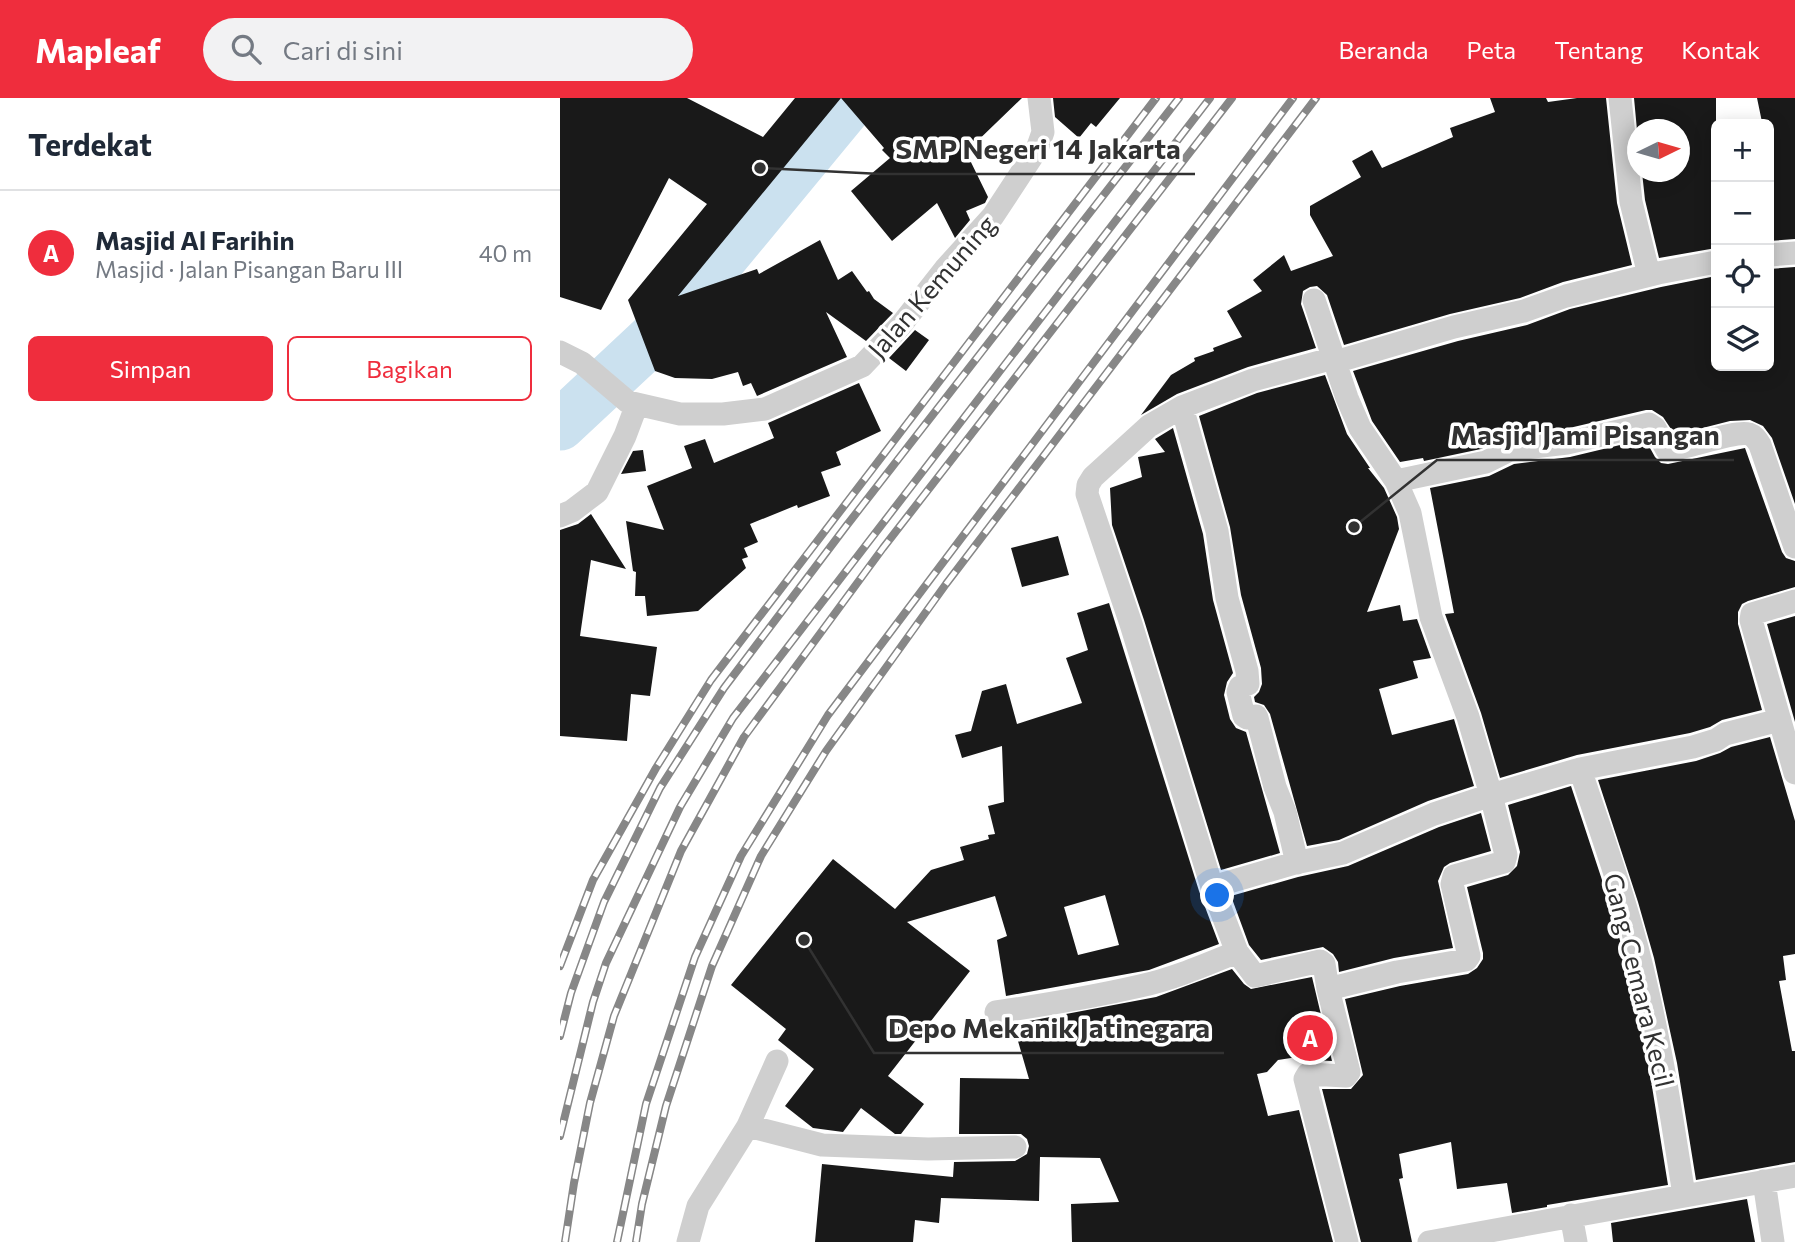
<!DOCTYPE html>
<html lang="id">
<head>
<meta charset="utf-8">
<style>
	body { margin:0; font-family:Commissioner,sans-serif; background:#f2f2f3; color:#1f2937 }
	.controls { position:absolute; right:21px; top:21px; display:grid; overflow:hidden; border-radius:10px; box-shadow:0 4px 18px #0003 }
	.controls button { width:63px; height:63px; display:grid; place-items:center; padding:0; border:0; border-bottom:2px solid #e0e1e3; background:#fff; color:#1f2937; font:35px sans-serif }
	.compass { position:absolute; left:1067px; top:21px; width:63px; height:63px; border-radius:50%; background:#fff; box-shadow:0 4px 18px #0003; rotate:85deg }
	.you { position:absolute; left:658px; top:798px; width:24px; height:24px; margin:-18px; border:5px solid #fff; border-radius:50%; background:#1a73e8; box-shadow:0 0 0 10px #1a73e833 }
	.badge { display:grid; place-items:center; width:46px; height:46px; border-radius:50%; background:#ef2d3d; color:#fff; font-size:23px; font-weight:700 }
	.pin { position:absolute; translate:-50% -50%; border:4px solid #fff; box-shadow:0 2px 7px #0006 }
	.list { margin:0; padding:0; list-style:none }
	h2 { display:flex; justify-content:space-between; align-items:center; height:91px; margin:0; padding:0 28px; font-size:30px }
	h2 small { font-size:23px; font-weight:400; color:#747a83 }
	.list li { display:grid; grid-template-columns:46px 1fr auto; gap:21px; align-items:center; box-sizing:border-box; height:126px; padding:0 28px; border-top:2px solid #e0e1e3 }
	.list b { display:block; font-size:26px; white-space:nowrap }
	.list p { margin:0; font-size:23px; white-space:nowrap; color:#747a83 }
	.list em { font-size:23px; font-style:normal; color:#747a83 }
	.actions { display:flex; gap:14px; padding:21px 28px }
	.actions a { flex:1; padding:16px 0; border:2px solid #ef2d3d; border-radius:10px; text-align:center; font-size:24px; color:#ef2d3d }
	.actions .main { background:#ef2d3d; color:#fff }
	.icon { flex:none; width:38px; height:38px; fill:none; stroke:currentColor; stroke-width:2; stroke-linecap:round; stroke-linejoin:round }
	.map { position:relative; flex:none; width:1235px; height:1144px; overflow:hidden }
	header { display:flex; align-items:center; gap:42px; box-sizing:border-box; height:98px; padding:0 35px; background:#ef2d3d; color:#fff }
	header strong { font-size:33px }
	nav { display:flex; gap:38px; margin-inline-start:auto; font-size:24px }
	.search { width:490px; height:63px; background:#f2f2f3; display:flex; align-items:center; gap:18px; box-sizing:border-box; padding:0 24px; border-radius:38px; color:#747a83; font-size:26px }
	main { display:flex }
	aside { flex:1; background:#fff }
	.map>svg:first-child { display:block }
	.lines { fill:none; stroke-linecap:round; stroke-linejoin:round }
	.river { stroke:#cbe1ef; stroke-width:51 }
	.building { fill:#191919; fill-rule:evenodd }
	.minor { stroke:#cfcfcf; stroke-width:23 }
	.rail-casing { stroke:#878787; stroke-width:8 }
	.rail { stroke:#fff; stroke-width:5; stroke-dasharray:16; stroke-linecap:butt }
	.labels { text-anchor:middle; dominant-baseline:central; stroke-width:7; stroke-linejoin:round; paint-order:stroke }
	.street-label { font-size:26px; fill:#323232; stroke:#fff }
	.leader { fill:none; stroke:#323232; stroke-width:2.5 }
	.callout-dot { fill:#323232; stroke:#fff; stroke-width:2.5 }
	.callout-label { font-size:28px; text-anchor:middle; font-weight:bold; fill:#323232; stroke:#fff; stroke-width:7; stroke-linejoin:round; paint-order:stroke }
</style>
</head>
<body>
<header>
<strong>Mapleaf</strong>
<div class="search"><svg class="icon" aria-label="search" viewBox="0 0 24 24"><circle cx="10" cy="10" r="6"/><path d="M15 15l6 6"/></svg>Cari di sini</div>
<nav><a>Beranda</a><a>Peta</a><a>Tentang</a><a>Kontak</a></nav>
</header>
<main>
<aside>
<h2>Terdekat<small></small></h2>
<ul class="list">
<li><span class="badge">A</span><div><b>Masjid Al Farihin</b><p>Masjid · Jalan Pisangan Baru III</p></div><em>40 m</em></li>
</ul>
<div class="actions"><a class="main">Simpan</a><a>Bagikan</a></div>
</aside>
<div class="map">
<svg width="1235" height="1144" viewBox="0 0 1235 1144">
	<rect width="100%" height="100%" fill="#fff"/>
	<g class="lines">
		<path class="river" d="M 0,327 L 104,230 L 294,0"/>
	</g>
	<path class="building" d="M 0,0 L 127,0 L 203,39 L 235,0 L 462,0 L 406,54 L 428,99 L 425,105 L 406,113 L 410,122 L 395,140 L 377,105 L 332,143 L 291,93 L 330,60 L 322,52 L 324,50 L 281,0 L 118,198 L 197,171 L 199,176 L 260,142 L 278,182 L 292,173 L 307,194 L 309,193 L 314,201 L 333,215 L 306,243 L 266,214 L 287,259 L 197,298 L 191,285 L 183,288 L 178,274 L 152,281 L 115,280 L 95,273 L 68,202 L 147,106 L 109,80 L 41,212 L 0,199 Z
		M 493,0 L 560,0 L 536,29 L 531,25 L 519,40 L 495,19 Z
		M 930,0 L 986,0 L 988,4 L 1017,0 L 1046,0 L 1057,105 L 1072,167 L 1003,184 L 960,200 L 890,216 L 784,247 L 767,197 L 757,188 L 750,189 L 743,193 L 741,206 L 756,250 L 688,269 L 617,296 L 581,317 L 611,277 L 635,263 L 634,260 L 654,253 L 653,250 L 682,239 L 667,213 L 702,193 L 693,182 L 724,157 L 731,173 L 773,158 L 750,117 L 750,108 L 801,79 L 792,63 L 812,52 L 822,70 L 893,39 L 890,30 L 935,14 Z
		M 1074,0 L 1156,0 L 1156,150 L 1099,160 L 1085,102 L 1082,74 L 1119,74 L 1119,32 L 1077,32 Z
		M 1197,0 L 1235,0 L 1235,141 L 1209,143 L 1209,75 L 1213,74 L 1209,50 L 1209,22 L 1202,24 Z
		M 1235,169 L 1235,406 L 1212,340 L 1203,328 L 1190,322 L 1170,323 L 1115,337 L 1103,319 L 1092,312 L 1086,312 L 1005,331 L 948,338 L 921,351 L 864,363 L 863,360 L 840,364 L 812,323 L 793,273 L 898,243 L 967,227 L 1010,211 L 1101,189 L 1156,178 L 1156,268 L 1209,268 L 1209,171 Z
		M 355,232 L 369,242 L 346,273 L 329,260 Z
		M 765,277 L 787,336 L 810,370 L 808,370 L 824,390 L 837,419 L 839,431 L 807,514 L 840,507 L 843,523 L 857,521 L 871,560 L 853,563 L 858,580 L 819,591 L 832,637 L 894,621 L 914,688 L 868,703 L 779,742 L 747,748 L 710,616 L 704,607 L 695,604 L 694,599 L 699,594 L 702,586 L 701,570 L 681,497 L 670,429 L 639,318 L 697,295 Z
		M 299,285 L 321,333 L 276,354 L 281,367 L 261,374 L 270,398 L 238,410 L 237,407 L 190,426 L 198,444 L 184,450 L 188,459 L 182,461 L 186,470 L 138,513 L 87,518 L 85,498 L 75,498 L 76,474 L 73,473 L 66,423 L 104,432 L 87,388 L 132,370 L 124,348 L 145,341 L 154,365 L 214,340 L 208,325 Z
		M 613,330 L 643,436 L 653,502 L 673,575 L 667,584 L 664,597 L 670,621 L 676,630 L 686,634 L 720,755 L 661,772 L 584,522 L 552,427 L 550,390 L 582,379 L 578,359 L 605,354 L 595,341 Z
		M 1085,341 L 1095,359 L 1101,365 L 1108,366 L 1185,350 L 1222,454 L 1226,460 L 1235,463 L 1235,489 L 1188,503 L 1182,506 L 1178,514 L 1178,526 L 1202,612 L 1162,622 L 1150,629 L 1130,635 L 1017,657 L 940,680 L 921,615 L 885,516 L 894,515 L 870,390 L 929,378 L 954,366 L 1010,359 Z
		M 83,352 L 86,373 L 61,376 L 73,353 Z
		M 31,416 L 66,471 L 31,462 L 20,538 L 97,549 L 90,598 L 71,596 L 67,643 L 0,638 L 0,432 L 18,426 Z
		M 498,438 L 509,477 L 462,489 L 451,450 Z
		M 549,505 L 639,793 L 659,846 L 589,872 L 446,898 L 437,842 L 447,838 L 435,798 L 347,824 L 410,873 L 328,978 L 364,1006 L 341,1036 L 335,1036 L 301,1010 L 283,1034 L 253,1030 L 225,1008 L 254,971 L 218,942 L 226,931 L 171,887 L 273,761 L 335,811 L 371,772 L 404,762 L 400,749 L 429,741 L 428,737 L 435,736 L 428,708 L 444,704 L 442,648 L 402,660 L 395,637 L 411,633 L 422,593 L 446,586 L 457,626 L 522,605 L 506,560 L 528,552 L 517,515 ZM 545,797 L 559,847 L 518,857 L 504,809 Z
		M 1235,518 L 1235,624 L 1207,526 Z
		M 1210,639 L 1235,723 L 1235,856 L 1223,858 L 1226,882 L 1219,883 L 1232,953 L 1235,953 L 1235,1064 L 1136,1082 L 1117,965 L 1094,860 L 1078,804 L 1038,682 L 1136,663 L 1160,655 L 1171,649 Z
		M 1011,688 L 1043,785 L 1067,866 L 1089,970 L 1108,1087 L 987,1107 L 987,1109 L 952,1115 L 947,1085 L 897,1091 L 891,1044 L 839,1056 L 843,1080 L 839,1081 L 852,1144 L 801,1144 L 762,991 L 791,991 L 803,977 L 785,901 L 840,888 L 908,876 L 917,870 L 923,861 L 923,855 L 907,789 L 948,777 L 957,768 L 960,754 L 948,707 Z
		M 921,715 L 931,753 L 890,765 L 884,769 L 878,783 L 893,850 L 834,860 L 779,874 L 778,864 L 773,856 L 763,849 L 701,862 L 689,847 L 671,798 L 738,779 L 788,768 L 879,729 Z
		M 672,871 L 684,886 L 691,891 L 752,879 L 772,963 L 751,962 L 750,957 L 718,962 L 707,974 L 697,976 L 708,1018 L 739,1012 L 773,1144 L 512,1144 L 511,1106 L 559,1104 L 540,1060 L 480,1059 L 479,1103 L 381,1100 L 379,1125 L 355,1122 L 353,1144 L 255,1144 L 262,1066 L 393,1079 L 394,1064 L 455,1063 L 467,1056 L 469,1048 L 467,1041 L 461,1036 L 399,1036 L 400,980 L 469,981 L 453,926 L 596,899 Z
		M 1187,1101 L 1195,1144 L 1053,1144 L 1051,1125 Z"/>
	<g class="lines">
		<path class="minor" d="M 1060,0 L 1071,104 L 1089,177
			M 1209,157 L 1235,155
			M 0,254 L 22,265 L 68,304 L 120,316 L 163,316 L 205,311 L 302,268 L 341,227 L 385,171 L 433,118 L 477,51 L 483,34 L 479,0
			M 774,260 L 693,282 L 622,309 L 589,328 L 533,379 L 528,387 L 527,396 L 571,526 L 652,789 L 677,854 L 695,878 L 760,863 L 764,866 L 768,891 L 789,974 L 786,978 L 748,976 L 745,981 L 787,1144
			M 775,264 L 894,229 L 964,213 L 1006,198 L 1098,175 L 1156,164
			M 622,309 L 657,433 L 667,500 L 687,573 L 688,586 L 680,589 L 678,594 L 684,618 L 687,620 L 696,618 L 697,620 L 715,689 L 725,714 L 737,765
			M 836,383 L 926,364 L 950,352 L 1007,345 L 1089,326 L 1095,330 L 1107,352 C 1127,351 1174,332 1189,336 C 1195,338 1197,342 1200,347 L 1235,449
			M 0,418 L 12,413 L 37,394 L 65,338 L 77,306
			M 1235,503 L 1192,516 L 1191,522 L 1235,675
			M 1020,671 C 1044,744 1071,816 1087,891 C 1103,959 1113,1028 1124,1097
			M 652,789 L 735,765 L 783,755 L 874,716 L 931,697 L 908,619 L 871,519 L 850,415 L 836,383 L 800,330 L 787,300 L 754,202
			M 768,891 L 837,874 L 906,862 L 909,858 L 892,786 L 894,778 L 944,764 L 946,757 L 931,697 L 1020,671 L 1133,649 L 1156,642 L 1165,636 L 1220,622
			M 436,914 C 484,907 532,899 580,888 C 613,881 645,867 677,854
			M 188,1028 L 262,1047 L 368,1051 L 455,1049
			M 1204,1083 L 1213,1144
			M 1011,1117 L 1016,1144
			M 128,1144 L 138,1108 L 188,1028 L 217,963
			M 869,1144 L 1235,1078"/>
		<g class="rail-casing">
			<path id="rail" d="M 0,868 L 33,782 L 96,670 L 151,582 L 596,0
				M 0,938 L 11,895 L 44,804 L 100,690 L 164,590 L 287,427 L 619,0
				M 0,1038 L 33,904 L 46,865 L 120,709 L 173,620 L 650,0
				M 5,1144 L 14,1085 L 30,1005 L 54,918 L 121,753 L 184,639 L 323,450 L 672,0
				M 57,1144 L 86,1006 L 135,859 L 181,758 L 268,617 L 733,0
				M 76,1144 L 82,1106 L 106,1008 L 152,868 L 201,758 L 266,653 L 386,486 L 756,0"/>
		</g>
		<use href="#rail" class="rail"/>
	</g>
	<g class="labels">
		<g class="street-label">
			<text transform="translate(371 188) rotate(-49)">Jalan Kemuning</text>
			<text transform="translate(1080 882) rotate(76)">Gang Cemara Kecil</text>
		</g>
	</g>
	<path class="leader" d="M200 70L321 76H635M794 429L877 362H1174M244 842L314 955H664"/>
	<g class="callout-dot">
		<circle cx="200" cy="70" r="7"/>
		<circle cx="794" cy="429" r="7"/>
		<circle cx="244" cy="842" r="7"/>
	</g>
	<g class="callout-label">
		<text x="478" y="61">SMP Negeri 14 Jakarta</text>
		<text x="1025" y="347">Masjid Jami Pisangan</text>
		<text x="489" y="940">Depo Mekanik Jatinegara</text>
	</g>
</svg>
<div class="controls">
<button>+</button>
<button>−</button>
<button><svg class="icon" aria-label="locate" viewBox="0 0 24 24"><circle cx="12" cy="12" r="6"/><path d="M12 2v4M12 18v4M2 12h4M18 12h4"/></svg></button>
<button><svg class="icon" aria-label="layers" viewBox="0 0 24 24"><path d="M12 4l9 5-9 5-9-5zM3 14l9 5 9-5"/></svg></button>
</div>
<svg class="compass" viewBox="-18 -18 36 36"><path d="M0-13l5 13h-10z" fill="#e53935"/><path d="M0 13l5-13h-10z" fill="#747a83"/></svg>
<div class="you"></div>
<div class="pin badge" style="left:750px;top:940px">A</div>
</div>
</main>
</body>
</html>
